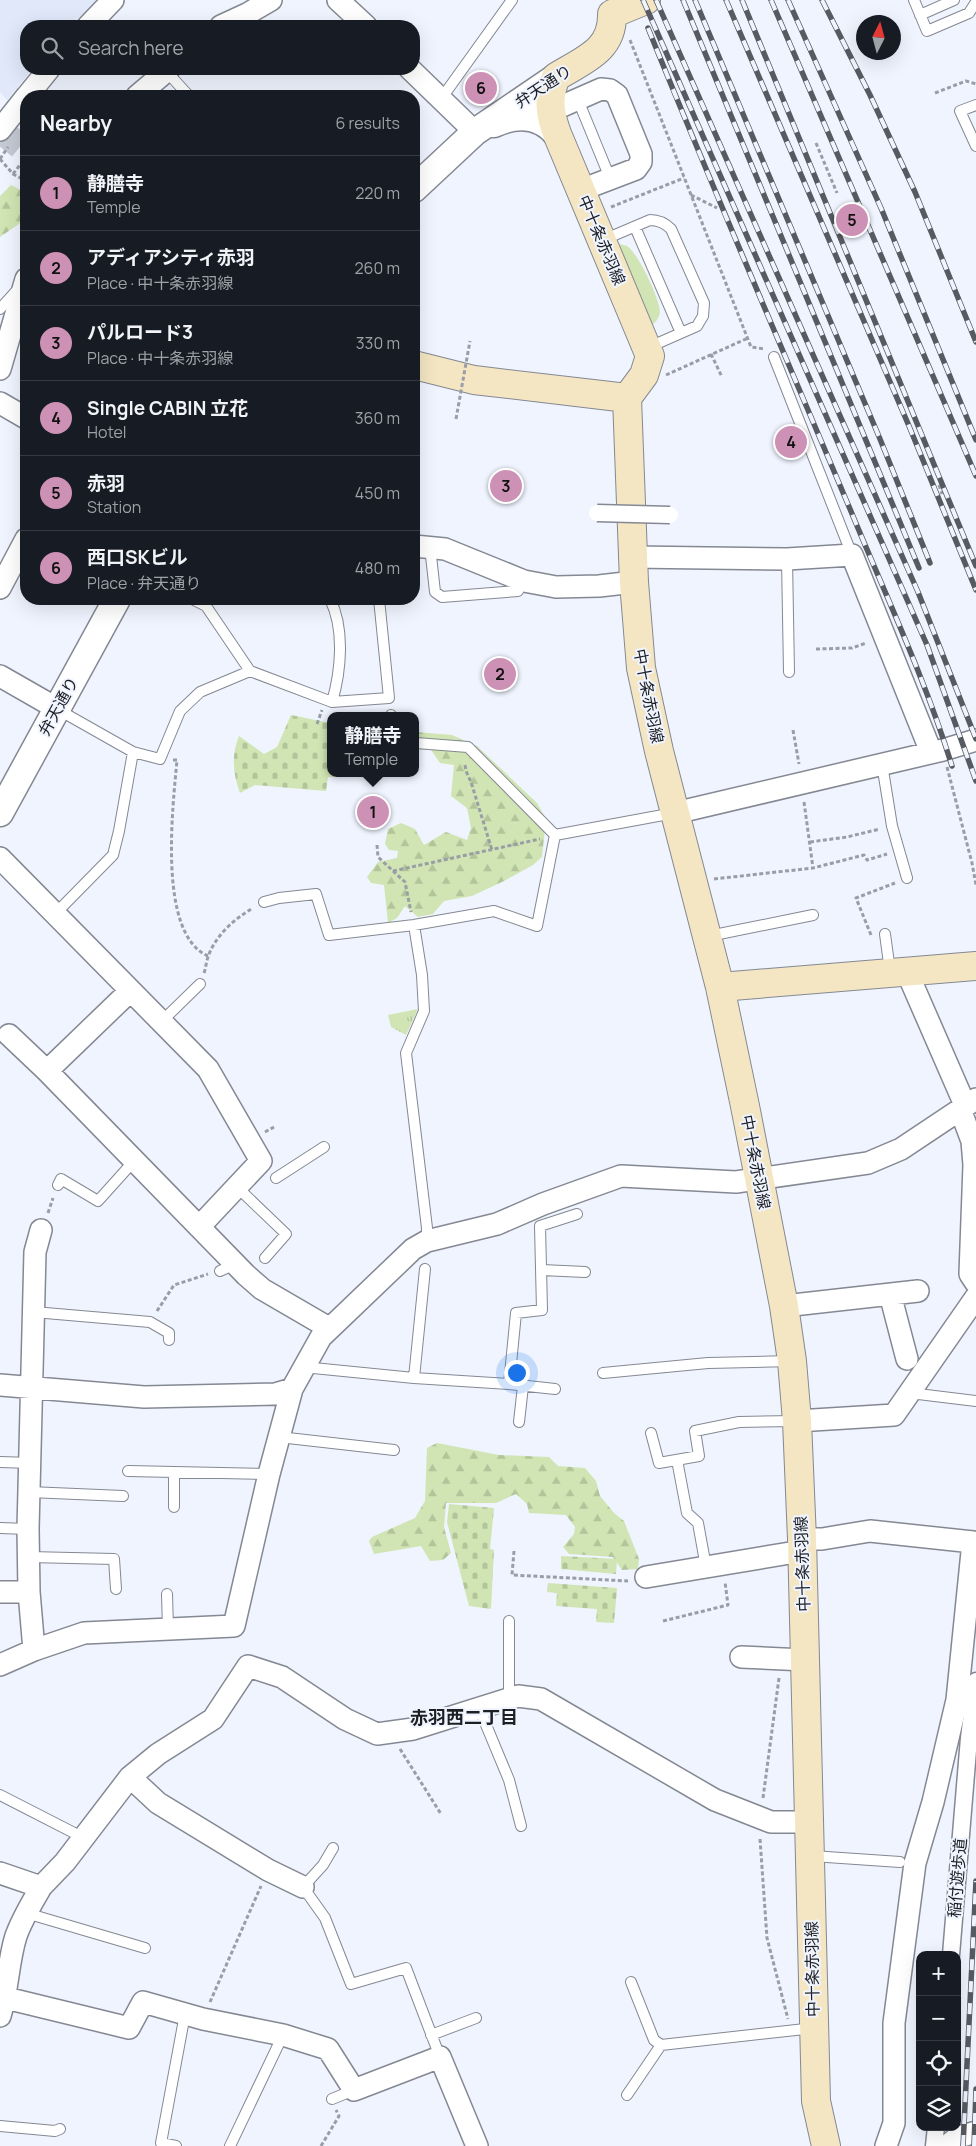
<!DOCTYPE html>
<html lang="en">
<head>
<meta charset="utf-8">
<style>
	body { margin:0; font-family:Manrope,"Noto Sans JP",sans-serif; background:#20242c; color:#f1f3f6 }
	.controls { position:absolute; right:15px; bottom:15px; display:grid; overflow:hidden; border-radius:10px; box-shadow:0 5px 20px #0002 }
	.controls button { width:45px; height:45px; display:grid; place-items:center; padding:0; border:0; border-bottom:1px solid #363941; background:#171b24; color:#f1f3f6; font:25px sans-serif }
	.compass { position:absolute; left:856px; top:15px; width:45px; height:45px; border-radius:50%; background:#171b24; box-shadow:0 5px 20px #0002; rotate:6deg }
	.you { position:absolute; left:516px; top:1372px; width:18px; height:18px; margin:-12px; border:4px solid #fff; border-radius:50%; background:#1a73e8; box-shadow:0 0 0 8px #1a73e833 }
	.badge { display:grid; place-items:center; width:32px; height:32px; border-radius:50%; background:#cd91b5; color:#111; font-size:16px; font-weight:700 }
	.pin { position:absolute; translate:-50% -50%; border:2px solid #fff; box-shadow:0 1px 5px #0006 }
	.popup { position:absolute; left:327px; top:712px; width:92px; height:65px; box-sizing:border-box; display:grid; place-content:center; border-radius:10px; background:#171b24; filter:drop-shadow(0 1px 4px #0005); font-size:16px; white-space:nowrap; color:#9ea1a6 }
	.popup b { font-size:19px; color:#f1f3f6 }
	.popup::after { content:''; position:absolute; left:50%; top:100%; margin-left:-10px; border:10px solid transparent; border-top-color:#171b24 }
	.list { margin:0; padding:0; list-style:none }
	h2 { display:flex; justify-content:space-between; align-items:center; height:65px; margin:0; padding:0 20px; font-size:21px }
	h2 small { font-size:16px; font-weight:400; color:#9ea1a6 }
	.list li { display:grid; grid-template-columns:32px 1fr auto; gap:15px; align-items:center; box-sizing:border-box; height:75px; padding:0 20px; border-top:1px solid #363941 }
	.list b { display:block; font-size:19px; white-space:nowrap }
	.list p { margin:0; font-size:16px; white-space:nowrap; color:#9ea1a6 }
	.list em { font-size:16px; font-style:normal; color:#9ea1a6 }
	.icon { flex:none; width:28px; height:28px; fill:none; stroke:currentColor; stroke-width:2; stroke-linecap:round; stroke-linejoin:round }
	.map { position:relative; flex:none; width:976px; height:2146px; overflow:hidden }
	.search { position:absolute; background:#171b24; box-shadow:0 5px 20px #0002; left:20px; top:20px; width:400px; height:55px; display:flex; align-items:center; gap:12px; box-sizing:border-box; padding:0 18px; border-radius:20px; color:#9ea1a6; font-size:19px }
	.panel { position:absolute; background:#171b24; box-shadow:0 5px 20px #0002; left:20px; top:90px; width:400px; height:515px; border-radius:20px }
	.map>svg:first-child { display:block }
	.built { fill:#e0e8fa }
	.grass { fill:#d0e5b3 }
	.forest { fill:url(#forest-firs) }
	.cemetery { fill:url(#cemetery-stones) }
	.park { fill:url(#park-tufts) }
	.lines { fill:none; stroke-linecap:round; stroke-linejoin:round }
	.tertiary-tunnel { stroke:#c5c9d3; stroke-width:26; stroke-dasharray:26 13; stroke-linecap:butt }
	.service-casing { stroke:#848892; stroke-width:12 }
	.pedestrian-casing { stroke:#848892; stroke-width:19 }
	.minor-casing { stroke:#848892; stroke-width:24 }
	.tertiary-casing { stroke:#848892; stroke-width:29 }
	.secondary-casing { stroke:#848892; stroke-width:30 }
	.path { stroke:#999da5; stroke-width:3; stroke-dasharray:4 2.5; stroke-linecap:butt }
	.service { stroke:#fff; stroke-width:10 }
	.pedestrian { stroke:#fff; stroke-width:16 }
	.minor { stroke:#fff; stroke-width:21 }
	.tertiary { stroke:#fff; stroke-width:26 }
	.secondary { stroke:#f4e6c3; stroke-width:28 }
	.rail-casing { stroke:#575a60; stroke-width:5.5 }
	.rail { stroke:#eff4ff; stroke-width:4; stroke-dasharray:11; stroke-linecap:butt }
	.pedestrian-bridge-casing { stroke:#848892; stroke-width:19; stroke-linecap:butt }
	.path-bridge { stroke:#999da5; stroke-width:3; stroke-dasharray:4 2.5; stroke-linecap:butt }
	.pedestrian-bridge { stroke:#fff; stroke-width:16 }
	.labels { text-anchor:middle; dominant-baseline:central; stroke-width:4; stroke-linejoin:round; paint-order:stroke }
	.street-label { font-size:16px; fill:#1d1f23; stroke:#eff4ff }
	.neighbourhood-label { font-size:18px; font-weight:bold; fill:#1d1f23; stroke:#eff4ff }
</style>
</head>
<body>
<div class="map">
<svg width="976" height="2146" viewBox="0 0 976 2146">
	<defs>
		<pattern id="forest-firs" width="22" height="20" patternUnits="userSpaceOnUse" patternTransform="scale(1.25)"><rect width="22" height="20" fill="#d0e5b3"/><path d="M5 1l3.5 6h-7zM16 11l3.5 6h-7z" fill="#b2c49a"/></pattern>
		<pattern id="cemetery-stones" width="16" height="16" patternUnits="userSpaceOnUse" patternTransform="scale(1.25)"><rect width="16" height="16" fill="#d0e5b3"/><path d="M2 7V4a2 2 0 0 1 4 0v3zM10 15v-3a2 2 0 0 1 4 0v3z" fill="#b2c49a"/></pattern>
		<pattern id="park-tufts" width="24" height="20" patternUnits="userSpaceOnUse" patternTransform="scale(1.25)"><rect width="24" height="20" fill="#d0e5b3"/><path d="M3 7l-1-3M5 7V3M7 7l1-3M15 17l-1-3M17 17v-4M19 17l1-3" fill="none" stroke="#b2c49a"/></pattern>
	</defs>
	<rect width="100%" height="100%" fill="#eff4ff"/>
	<path class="built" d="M 0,0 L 100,0 L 68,26 L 26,26 L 26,69 L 32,69 L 7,100 L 0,92 Z"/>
	<path class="grass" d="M 620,244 C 622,245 625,245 627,246 C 638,253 660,299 660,312 C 659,318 656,322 652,325 L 616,250 Z"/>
	<path class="forest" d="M 11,185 L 26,193 L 26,216 L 19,224 L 0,237 L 0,196 Z
		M 416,732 L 452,735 L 477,746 L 537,803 L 546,819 L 542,857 L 533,865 L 504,881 L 472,896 L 444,901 L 433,914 L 418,917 L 405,906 L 397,918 L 388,923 L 384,885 L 371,883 L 367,877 L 378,862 L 397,858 L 398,851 L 389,850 L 385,844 L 388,829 L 401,823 L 415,829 L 424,845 L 446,832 L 467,840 L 471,828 L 467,808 L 451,796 L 454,765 L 440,763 L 431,750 L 416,749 Z
		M 437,1443 L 499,1455 L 549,1457 L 558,1466 L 585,1468 L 596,1481 L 600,1496 L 614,1513 L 624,1521 L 639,1559 L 638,1569 L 622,1570 L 613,1557 L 569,1554 L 563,1547 L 574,1534 L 575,1527 L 566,1515 L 529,1513 L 527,1504 L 516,1494 L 496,1503 L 446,1503 L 444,1527 L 451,1553 L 443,1560 L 430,1561 L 421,1546 L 374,1554 L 369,1541 L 372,1537 L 415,1518 L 425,1501 L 427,1448 Z"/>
	<path class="cemetery" d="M 291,715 L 330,723 L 330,773 L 351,773 L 351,776 L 328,777 L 326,791 L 255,785 L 240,793 C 233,774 231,755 239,736 L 264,754 L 277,747 Z
		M 449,1504 L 494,1508 L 490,1549 L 494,1550 L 491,1609 L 469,1606 L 447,1522 Z
		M 561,1556 L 617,1559 L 616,1574 L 561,1569 Z
		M 548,1583 L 617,1588 L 614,1623 L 596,1622 L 597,1609 L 556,1606 L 557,1593 L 547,1592 Z"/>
	<path class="park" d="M 418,1009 L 406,1035 L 391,1027 L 388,1015 Z"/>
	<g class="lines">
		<path class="tertiary-tunnel" d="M 0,130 L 26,151"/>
		<g class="service-casing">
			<path id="service" d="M 914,0 L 927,31 L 969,13 L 976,2
				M 920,15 L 954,0
				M 166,71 L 189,96
				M 441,99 L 512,0
				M 578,100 L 610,178
				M 976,105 L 960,111 L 976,146
				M 635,227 L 681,333
				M 603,240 L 650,220 C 659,220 665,223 671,229 L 704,303 L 703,316 L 697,326 L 647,348
				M 0,309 L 18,289
				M 774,357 L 852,555
				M 430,547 L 435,592 L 442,597 L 518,591 L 524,581
				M 787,559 L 789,672
				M 192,599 L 206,606 L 250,671
				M 330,599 C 345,629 341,671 332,702
				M 57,709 L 133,752 L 160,759 L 180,711 L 200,692 L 250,671 L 332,702 L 389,698 L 379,599
				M 391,715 L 391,716
				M 416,743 L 468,747 L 555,835
				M 882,764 L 892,826 L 907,878
				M 555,835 L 674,813
				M 264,902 L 279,898 L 316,894 L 329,935 L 414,925 L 494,911 L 537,926 L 555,835
				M 56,913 L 113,855 L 119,831 L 133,752
				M 414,925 L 422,975 L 424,1011 L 406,1053 L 427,1228 L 427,1243
				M 885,934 L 890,971
				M 709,936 L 813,915
				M 161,1022 L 200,984
				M 276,1178 L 324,1147
				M 58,1185 L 61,1179 L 98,1201 L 134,1161
				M 237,1187 L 286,1234 L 265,1258
				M 542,1270 L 585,1272
				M 220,1271 L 235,1264
				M 34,1312 L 150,1322 L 169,1333 L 169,1340
				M 303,1367 L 414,1378 L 509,1384 L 516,1313 L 542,1310 L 540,1226 L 577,1214
				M 603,1373 L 708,1363 L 791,1361
				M 414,1378 L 425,1269
				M 509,1384 L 555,1389
				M 910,1393 L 976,1401
				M 519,1422 L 523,1386
				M 651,1433 L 659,1463 L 699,1456 L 695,1431 L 739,1422 L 796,1421
				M 279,1437 L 394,1450
				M 677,1460 L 687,1513 L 698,1523 L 706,1567
				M 0,1462 L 31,1463
				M 128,1471 L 269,1474
				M 29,1492 L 123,1496
				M 174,1507 L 174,1472
				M 0,1528 L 28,1529
				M 29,1557 L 114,1559 L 116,1589
				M 167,1594 L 168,1629
				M 509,1621 L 509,1698
				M 479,1708 L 509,1780 L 521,1826
				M 0,1795 L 84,1838
				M 333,1848 L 323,1865 L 303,1887 L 325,1918 L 351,1984 L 406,1968 L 440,2057
				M 812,1856 L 900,1862
				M 26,1913 L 145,1948
				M 631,1982 L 654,2040 L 661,2045
				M 431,2035 L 476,2018
				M 627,2095 L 661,2045 L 814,2028
				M 332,2099 L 354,2090
				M 0,2126 L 55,2131 L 60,2129
				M 176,2146 L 161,2143 L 185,2014
				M 230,2146 L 283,2035"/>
		</g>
		<g class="pedestrian-casing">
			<path id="pedestrian" d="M 951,1955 L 969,1738 L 976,1681
				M 934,2146 L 936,2127"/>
		</g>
		<g class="minor-casing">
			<path id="minor" d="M 338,0 L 366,26
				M 88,26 L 113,0
				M 221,26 L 247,14 L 271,0
				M 410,69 L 475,132
				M 27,96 L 49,69
				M 137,96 L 169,69
				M 538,113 L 551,111 L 601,89 L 610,90 L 617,95 L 641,154 L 641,162 L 636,169 L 581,190
				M 0,130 L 26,97
				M 0,369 L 26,279
				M 0,403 L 26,418
				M 414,546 L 445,549 L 524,581 L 556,587 L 599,586 L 634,582
				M 632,557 L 787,559 L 852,555 L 931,752
				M 0,588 L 26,539
				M 0,676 L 56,708
				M 675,813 L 943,750 L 976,740
				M 0,858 L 208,1069 L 261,1161 L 199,1227
				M 907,972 L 965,1105
				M 9,1035 L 47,1071 L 246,1275 L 262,1289 L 329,1328
				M 47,1071 L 130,991
				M 960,1109 L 972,1141 L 974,1165 L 970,1274 L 976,1283
				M 890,1294 L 907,1359
				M 784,1306 L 918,1291
				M 0,1385 L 144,1397 L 275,1394 L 292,1389
				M 797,1421 L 894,1415 L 976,1297
				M 802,1539 L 822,1539 L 870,1531 L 973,1542 L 957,1700 L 933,1802 L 915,1863 L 894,2023 L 894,2123 L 886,2146
				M 646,1577 L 802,1551
				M 0,1592 L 29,1592
				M 34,1650 L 29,1592 L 28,1529 L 35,1252 L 41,1230
				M 741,1657 L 805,1660
				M 0,1665 L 34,1650 L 84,1633 L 234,1626 L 269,1474 L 292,1389 L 321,1337 L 413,1249 L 427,1241 L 497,1224 L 543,1204 L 621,1176 L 736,1182 L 868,1163 L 901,1149 L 976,1099
				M 130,1777 L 158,1803 L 268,1870 L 303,1887
				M 0,1873 L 41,1887 L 65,1862 L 130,1777 L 158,1754 L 213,1719 L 248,1666 L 282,1677 L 345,1719 L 377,1734 L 413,1729 L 518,1696 L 541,1699 L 715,1800 L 771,1822 L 809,1822
				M 6,1998 L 129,2028 L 143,2002 L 203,2019 L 283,2035 L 328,2049 L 354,2090 L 440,2057 L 477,2146
				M 0,2016 C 8,1990 8,1961 16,1936 C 22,1919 32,1903 41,1887
				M 947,2146 L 958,2137 L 976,2132"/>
		</g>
		<g class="tertiary-casing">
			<path id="tertiary" d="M 494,124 C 518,113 541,114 558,136
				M 414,189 L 475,132 L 556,77
				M 0,813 L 117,599"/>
		</g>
		<g class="secondary-casing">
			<path id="secondary" d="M 646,0 L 612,14 C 613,51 583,60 556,77 C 547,98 550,116 558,136 L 650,356 L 644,375 L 627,398 L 634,582 L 641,668 L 659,751 L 720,987 L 745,1106 L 784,1306 L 792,1361 L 797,1421 L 802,1539 L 816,2101 L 826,2146
				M 414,365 L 474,380 L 627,398
				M 720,987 L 976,966"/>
		</g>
		<path class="path" d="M 630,40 L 751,347 L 765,349
			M 935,93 L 966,81 L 976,84
			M 816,143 L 837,193
			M 0,159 L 8,147
			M 0,159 L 13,174 L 26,181
			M 13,174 L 26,157
			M 691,195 L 717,208
			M 611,207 L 684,178
			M 711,354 L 722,377
			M 666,375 L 748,338
			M 939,485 L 942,494
			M 816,649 L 852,648 L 866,643
			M 317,724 L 322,710
			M 793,730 L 799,764
			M 173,760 L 177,760 C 173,806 157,934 208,956
			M 465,765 L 466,771 L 471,782 L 492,850
			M 947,767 L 972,863 L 976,885
			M 804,802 L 813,868
			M 810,842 L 847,837 L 880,829
			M 377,845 L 378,857 L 405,882 L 411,912
			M 393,871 L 540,839
			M 714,879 L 813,868 L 864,855 L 867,860 L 887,854
			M 871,935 L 856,898 L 895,883
			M 204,973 C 206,968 206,962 208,957 C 215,936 234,919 253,908
			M 265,1132 L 274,1127
			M 48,1213 L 53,1198
			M 157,1311 L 174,1285 L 208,1274
			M 514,1551 L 512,1575 L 628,1581
			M 663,1621 L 728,1605 L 725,1582
			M 400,1749 L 441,1814
			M 763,1798 L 779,1678
			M 760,1839 L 767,1938 L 788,2019
			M 210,2002 L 261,1886
			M 321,2146 L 339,2116 L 336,2110"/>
		<use href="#service" class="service"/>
		<use href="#pedestrian" class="pedestrian"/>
		<use href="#minor" class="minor"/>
		<use href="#tertiary" class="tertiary"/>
		<use href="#secondary" class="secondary"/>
		<g class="rail-casing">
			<path id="rail" d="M 643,0 L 927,645 L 976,781
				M 656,0 L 918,592 L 976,739
				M 683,0 L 919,568
				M 695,0 L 880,439 L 930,563
				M 726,0 L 909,426 L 976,590
				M 742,0 L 976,566
				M 771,0 L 976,476
				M 788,0 L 881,208 L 976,440
				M 822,0 L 870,95 L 915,192 L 976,342
				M 648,28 C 713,189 782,348 850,509 C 885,594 925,678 952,766
				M 963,2146 L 976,1881
				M 974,2146 L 976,2089"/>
		</g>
		<use href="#rail" class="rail"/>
		<g class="pedestrian-bridge-casing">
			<path id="pedestrian-bridge" d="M 597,513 L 670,515"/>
		</g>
		<path class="path-bridge" d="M 456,419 L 470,341"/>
		<use href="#pedestrian-bridge" class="pedestrian-bridge"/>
	</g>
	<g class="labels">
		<g class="street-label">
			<text transform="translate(543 86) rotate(-33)">弁天通り</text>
			<text transform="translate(602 240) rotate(67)">中十条赤羽線</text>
			<text transform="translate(649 696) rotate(79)">中十条赤羽線</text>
			<text transform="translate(58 706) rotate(-61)">弁天通り</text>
			<text transform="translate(756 1162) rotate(79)">中十条赤羽線</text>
			<text transform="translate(802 1564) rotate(-92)">中十条赤羽線</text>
			<text transform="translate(957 1878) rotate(-85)">稲付遊歩道</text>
			<text transform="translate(812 1969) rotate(-91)">中十条赤羽線</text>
		</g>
		<g class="neighbourhood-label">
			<text x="464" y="1717">赤羽西二丁目</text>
		</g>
	</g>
</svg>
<div class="controls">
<button>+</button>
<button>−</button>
<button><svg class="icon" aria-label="locate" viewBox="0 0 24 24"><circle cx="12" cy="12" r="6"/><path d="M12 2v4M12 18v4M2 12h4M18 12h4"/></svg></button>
<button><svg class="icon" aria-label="layers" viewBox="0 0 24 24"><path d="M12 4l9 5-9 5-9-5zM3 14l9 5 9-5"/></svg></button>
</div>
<svg class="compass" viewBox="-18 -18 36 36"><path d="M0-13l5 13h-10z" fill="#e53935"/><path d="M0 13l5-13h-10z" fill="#9ea1a6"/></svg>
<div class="you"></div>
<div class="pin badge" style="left:373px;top:812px">1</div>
<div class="popup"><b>静膳寺</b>Temple</div>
<div class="pin badge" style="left:500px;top:674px">2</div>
<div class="pin badge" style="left:506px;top:486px">3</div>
<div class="pin badge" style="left:791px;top:442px">4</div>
<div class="pin badge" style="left:852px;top:220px">5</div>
<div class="pin badge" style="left:481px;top:88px">6</div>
<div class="search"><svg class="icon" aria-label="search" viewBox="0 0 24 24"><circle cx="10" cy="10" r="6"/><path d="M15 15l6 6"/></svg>Search here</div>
<section class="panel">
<h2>Nearby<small>6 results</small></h2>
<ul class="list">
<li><span class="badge">1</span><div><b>静膳寺</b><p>Temple</p></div><em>220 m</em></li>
<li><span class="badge">2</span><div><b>アディアシティ赤羽</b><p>Place · 中十条赤羽線</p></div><em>260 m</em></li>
<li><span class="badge">3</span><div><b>パルロード3</b><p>Place · 中十条赤羽線</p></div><em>330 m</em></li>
<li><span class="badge">4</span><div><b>Single CABIN 立花</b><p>Hotel</p></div><em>360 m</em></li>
<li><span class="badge">5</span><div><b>赤羽</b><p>Station</p></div><em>450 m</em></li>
<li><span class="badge">6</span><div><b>西口SKビル</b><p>Place · 弁天通り</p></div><em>480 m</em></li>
</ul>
</section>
</div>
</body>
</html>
